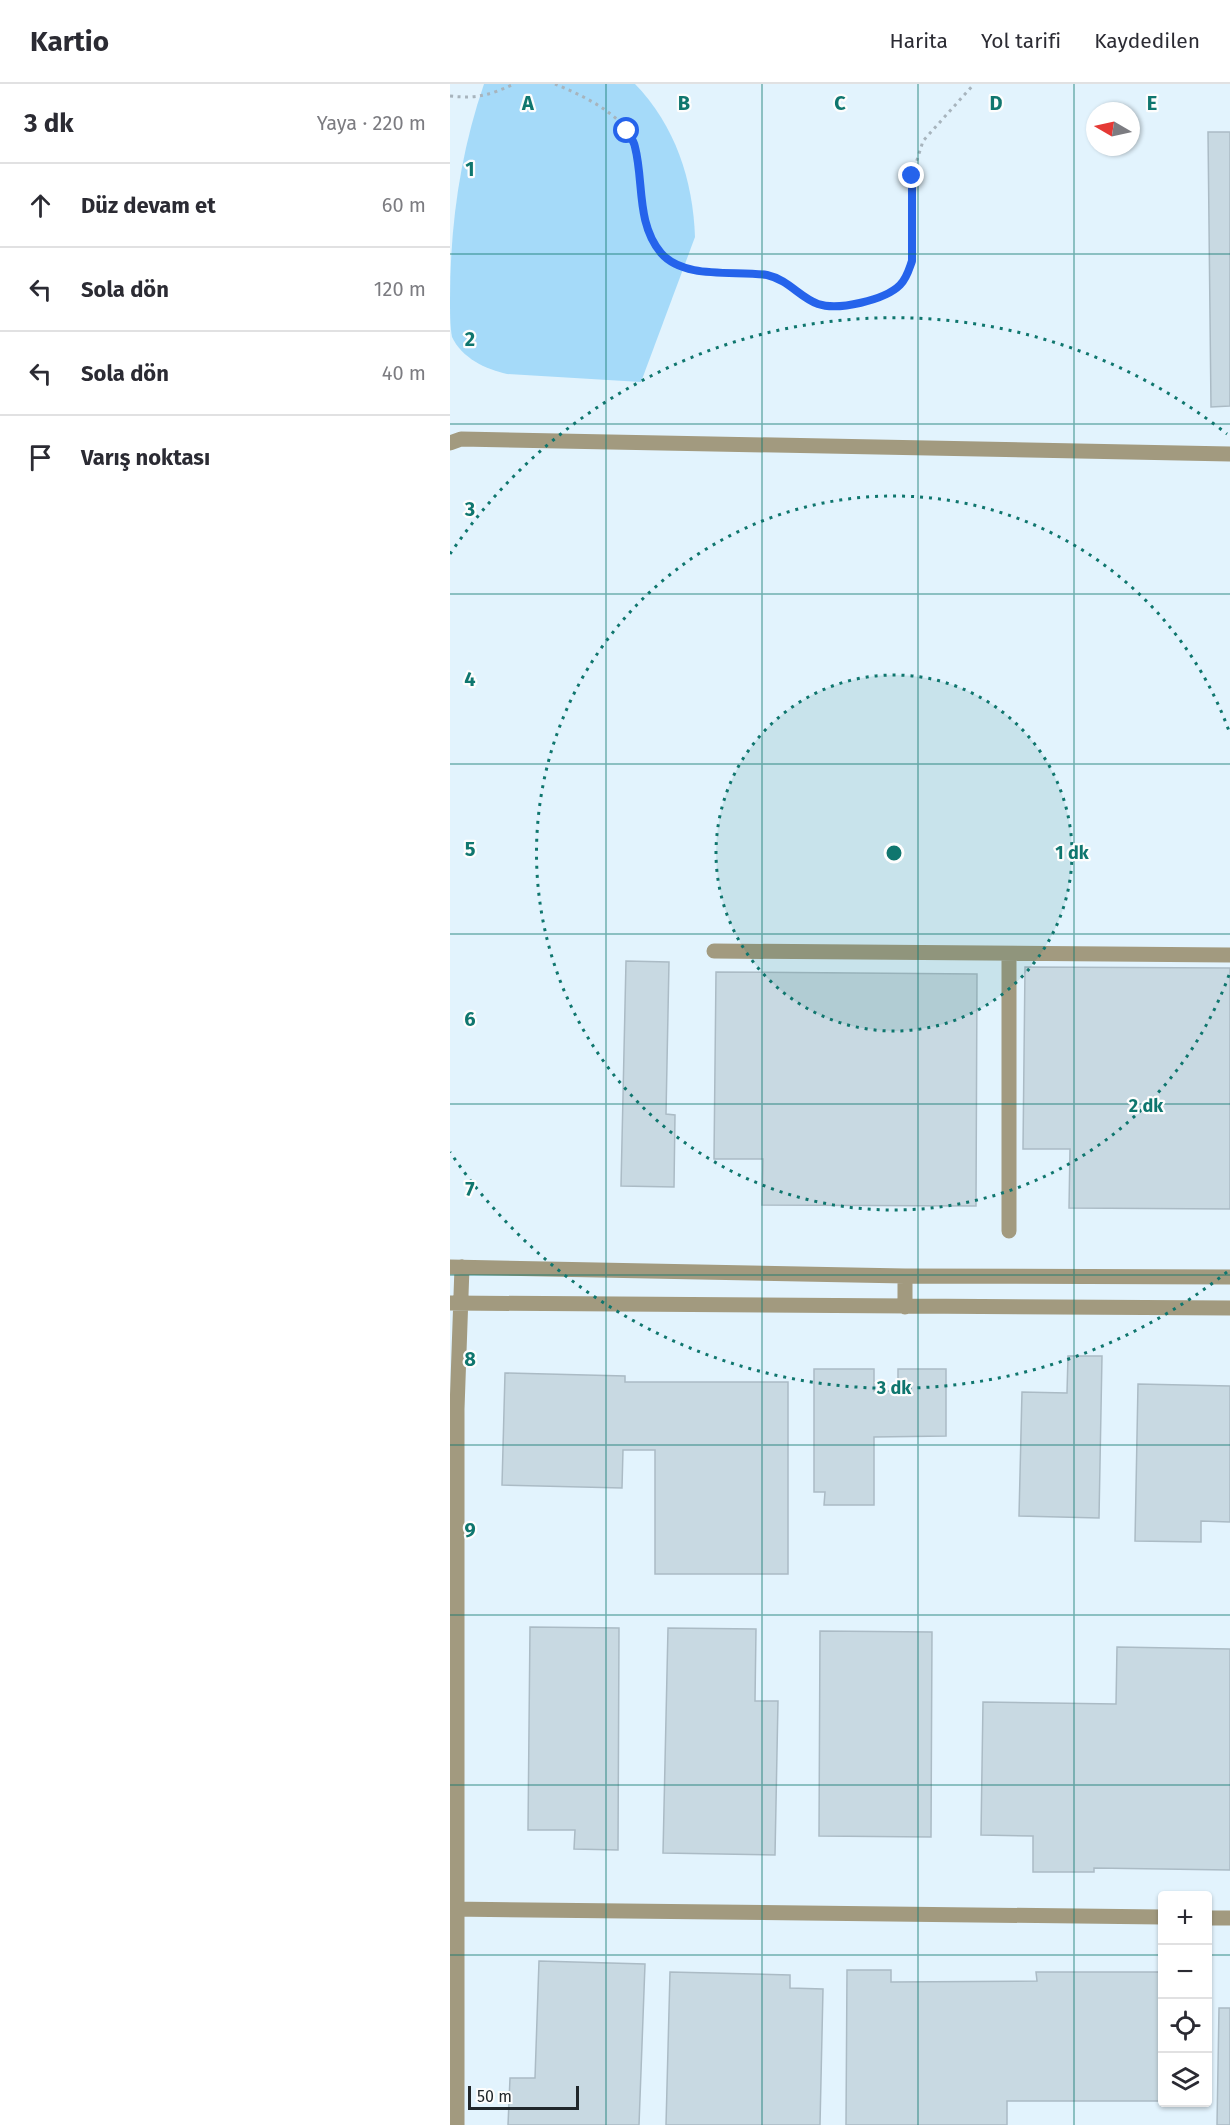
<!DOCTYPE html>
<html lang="tr">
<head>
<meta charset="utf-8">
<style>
	body { margin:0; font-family:"Fira Sans",sans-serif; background:#f2f2f3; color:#2b2b33 }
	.controls { position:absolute; right:18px; bottom:18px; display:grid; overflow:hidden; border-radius:6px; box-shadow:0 2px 4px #0004 }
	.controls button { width:54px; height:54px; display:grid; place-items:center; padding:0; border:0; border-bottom:2px solid #e1e1e2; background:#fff; color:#2b2b33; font:30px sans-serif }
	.compass { position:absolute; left:636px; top:18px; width:54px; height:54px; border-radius:50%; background:#fff; box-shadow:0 2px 4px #0004; rotate:279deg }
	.scale { position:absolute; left:18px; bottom:15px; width:111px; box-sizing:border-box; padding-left:6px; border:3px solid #20262a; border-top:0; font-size:16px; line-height:21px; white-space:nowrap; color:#20262a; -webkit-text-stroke:4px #fdfdfd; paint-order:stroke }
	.stop { position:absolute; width:18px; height:18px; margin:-14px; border:4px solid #2563eb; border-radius:50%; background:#fff }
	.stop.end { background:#2563eb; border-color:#fff; box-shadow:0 2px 6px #0008 }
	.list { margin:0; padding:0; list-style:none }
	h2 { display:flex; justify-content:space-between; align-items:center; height:78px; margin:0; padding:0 24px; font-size:26px }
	h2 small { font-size:20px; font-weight:400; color:#7c7c81 }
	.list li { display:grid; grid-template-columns:39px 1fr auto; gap:18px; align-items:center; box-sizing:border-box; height:84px; padding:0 24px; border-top:2px solid #e1e1e2 }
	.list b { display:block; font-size:22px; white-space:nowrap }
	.list em { font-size:20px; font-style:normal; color:#7c7c81 }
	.icon { flex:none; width:33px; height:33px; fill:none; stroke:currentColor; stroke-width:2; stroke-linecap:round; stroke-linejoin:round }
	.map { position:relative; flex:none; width:780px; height:2041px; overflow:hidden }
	header { display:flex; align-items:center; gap:36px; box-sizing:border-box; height:84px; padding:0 30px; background:#fff; border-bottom:2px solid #e1e1e2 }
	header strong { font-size:28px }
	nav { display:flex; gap:33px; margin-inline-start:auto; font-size:21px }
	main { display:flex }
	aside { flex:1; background:#fff }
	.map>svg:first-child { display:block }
	.green { fill:#a5daf9 }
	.building { fill:#c8d9e2; stroke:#abbbc5; stroke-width:1.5 }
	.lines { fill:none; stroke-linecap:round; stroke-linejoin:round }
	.path { stroke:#a7b4bd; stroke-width:3; stroke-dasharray:3 4.5; stroke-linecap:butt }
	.minor { stroke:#a29a7f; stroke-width:15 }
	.route { stroke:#2563eb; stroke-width:8 }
	.grid { fill:none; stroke:#0f766e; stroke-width:1.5; stroke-opacity:0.55 }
	.ring { fill:none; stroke:#0f766e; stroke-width:3; stroke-dasharray:3 6 }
	.grid-label { font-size:20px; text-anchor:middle; font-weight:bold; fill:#0f766e; stroke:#fdfdfd; stroke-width:4.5; stroke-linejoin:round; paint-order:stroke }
	.centre { fill:#0f766e; stroke:#fdfdfd; stroke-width:3 }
	.ring-label { font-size:18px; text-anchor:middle; font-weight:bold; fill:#0f766e; stroke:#fdfdfd; stroke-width:4.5; stroke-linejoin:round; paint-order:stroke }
</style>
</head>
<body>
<header>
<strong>Kartio</strong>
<nav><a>Harita</a><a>Yol tarifi</a><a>Kaydedilen</a></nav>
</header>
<main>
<aside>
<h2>3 dk<small>Yaya · 220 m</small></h2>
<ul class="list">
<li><svg class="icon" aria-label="ahead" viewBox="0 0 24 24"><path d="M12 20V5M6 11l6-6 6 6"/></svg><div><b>Düz devam et</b></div><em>60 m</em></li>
<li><svg class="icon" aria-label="left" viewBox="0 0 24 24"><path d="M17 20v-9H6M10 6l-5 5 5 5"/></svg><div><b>Sola dön</b></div><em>120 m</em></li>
<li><svg class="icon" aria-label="left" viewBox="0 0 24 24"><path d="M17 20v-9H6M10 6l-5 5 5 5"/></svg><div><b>Sola dön</b></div><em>40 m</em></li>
<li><svg class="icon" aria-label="arrive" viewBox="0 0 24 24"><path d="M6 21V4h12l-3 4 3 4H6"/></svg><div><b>Varış noktası</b></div></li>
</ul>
</aside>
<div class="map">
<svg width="780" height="2041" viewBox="0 0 780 2041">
	<rect width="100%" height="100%" fill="#e2f3fd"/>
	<path class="green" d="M 34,0 L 185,0 C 225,41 243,96 245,153 L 191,298 L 57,290 C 35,285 12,274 2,253 C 0,243 0,227 0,216 C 0,142 10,70 34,0 Z"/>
	<path class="building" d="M 758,48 L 780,48 L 780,322 L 761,323 Z
		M 176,877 L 219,878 L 216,1030 L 225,1031 L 224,1103 L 171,1102 Z
		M 575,883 L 780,884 L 780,1125 L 619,1124 L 620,1065 L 573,1065 Z
		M 266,888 L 527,890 L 526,1122 L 312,1121 L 313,1075 L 264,1075 Z
		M 618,1272 L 652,1272 L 649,1434 L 569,1432 L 572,1308 L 617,1309 Z
		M 364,1285 L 424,1285 L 424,1307 L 448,1307 L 448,1285 L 496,1285 L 496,1352 L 424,1353 L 424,1421 L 374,1421 L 375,1408 L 364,1408 Z
		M 55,1289 L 175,1292 L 175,1298 L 338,1298 L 338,1490 L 205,1490 L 205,1366 L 173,1366 L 172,1404 L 52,1401 Z
		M 688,1300 L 780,1302 L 780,1438 L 751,1437 L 751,1458 L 685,1457 Z
		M 80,1543 L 169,1544 L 168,1766 L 124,1765 L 125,1746 L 78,1746 Z
		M 218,1544 L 306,1545 L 305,1617 L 328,1617 L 325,1771 L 213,1769 Z
		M 370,1547 L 482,1548 L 481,1753 L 369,1752 Z
		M 667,1563 L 780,1565 L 780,1786 L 644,1784 L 644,1788 L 583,1788 L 583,1752 L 531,1751 L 533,1618 L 666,1620 Z
		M 89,1877 L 195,1880 L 189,2041 L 58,2041 L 60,1994 L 85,1994 Z
		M 397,1886 L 441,1886 L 441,1898 L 587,1897 L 586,1888 L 712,1888 L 712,2017 L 557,2017 L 557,2041 L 396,2041 Z
		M 220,1888 L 340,1891 L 340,1904 L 373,1905 L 370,2041 L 216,2041 Z
		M 769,1924 L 780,1924 L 780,2041 L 767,2041 Z"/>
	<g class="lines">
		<path class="path" d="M 105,0 C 132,11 177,32 185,62 C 187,69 187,78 188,85 C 189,103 191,121 197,138 C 201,150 204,162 213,171 C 240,196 286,184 318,192 C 338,197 347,211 365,219 C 384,228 435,217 450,201 C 457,194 459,185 462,177 L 462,92 L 473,57 L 524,0
			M 0,12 C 26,15 40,11 64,0"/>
		<path class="minor" d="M 0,359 L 11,355 L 780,370
			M 264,867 L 780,871
			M 559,870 L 559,1147
			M 0,1183 L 455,1192 L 780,1193
			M 455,1192 L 455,1223
			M 0,1219 L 780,1224
			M 0,1825 L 712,1833
			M 758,1834 L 780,1834
			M 7,2041 L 7,1325 L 12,1183"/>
	</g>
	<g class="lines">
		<path class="route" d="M 177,47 C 180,52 184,57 185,63 C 194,98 186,139 211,169 C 234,196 286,186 317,191 C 339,196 349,213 368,220 C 388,227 435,216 450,201 C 457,194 459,185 462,177 L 462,92"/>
	</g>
	<path class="grid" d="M 156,0 L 156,2041M 312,0 L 312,2041M 468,0 L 468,2041M 624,0 L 624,2041M 0,170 L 780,170M 0,340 L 780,340M 0,510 L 780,510M 0,680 L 780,680M 0,850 L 780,850M 0,1020 L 780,1020M 0,1191 L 780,1191M 0,1361 L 780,1361M 0,1531 L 780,1531M 0,1701 L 780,1701M 0,1871 L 712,1871M 758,1871 L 780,1871"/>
	<circle cx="444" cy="769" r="178" fill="#0f766e" fill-opacity=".12"/>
	<g class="ring">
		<circle cx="444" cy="769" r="178"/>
		<path d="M779 891A357 357 0 1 1 779 647"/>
		<path d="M777 1188A535 535 0 0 1 0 1068M0 470A535 535 0 0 1 777 350"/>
	</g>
	<g class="grid-label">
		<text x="78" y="26">A</text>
		<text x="234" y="26">B</text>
		<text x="390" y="26">C</text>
		<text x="546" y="26">D</text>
		<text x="702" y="26">E</text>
		<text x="20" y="92">1</text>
		<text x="20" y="262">2</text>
		<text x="20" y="432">3</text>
		<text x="20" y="602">4</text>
		<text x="20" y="772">5</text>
		<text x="20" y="942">6</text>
		<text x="20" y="1112">7</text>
		<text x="20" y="1282">8</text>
		<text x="20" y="1453">9</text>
	</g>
	<circle cx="444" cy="769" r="9" class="centre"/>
	<g class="ring-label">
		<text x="622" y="775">1 dk</text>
		<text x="696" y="1028">2 dk</text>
		<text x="444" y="1310">3 dk</text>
	</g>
</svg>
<div class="controls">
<button>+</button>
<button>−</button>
<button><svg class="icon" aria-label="locate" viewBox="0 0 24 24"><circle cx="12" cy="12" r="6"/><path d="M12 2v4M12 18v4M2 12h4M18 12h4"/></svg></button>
<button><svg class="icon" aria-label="layers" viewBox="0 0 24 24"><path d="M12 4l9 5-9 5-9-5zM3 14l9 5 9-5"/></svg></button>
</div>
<svg class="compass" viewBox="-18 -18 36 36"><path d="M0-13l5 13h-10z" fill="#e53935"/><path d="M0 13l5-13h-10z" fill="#7c7c81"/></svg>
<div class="scale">50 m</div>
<div class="stop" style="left:177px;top:47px"></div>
<div class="stop end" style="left:462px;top:92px"></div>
</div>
</main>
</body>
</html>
